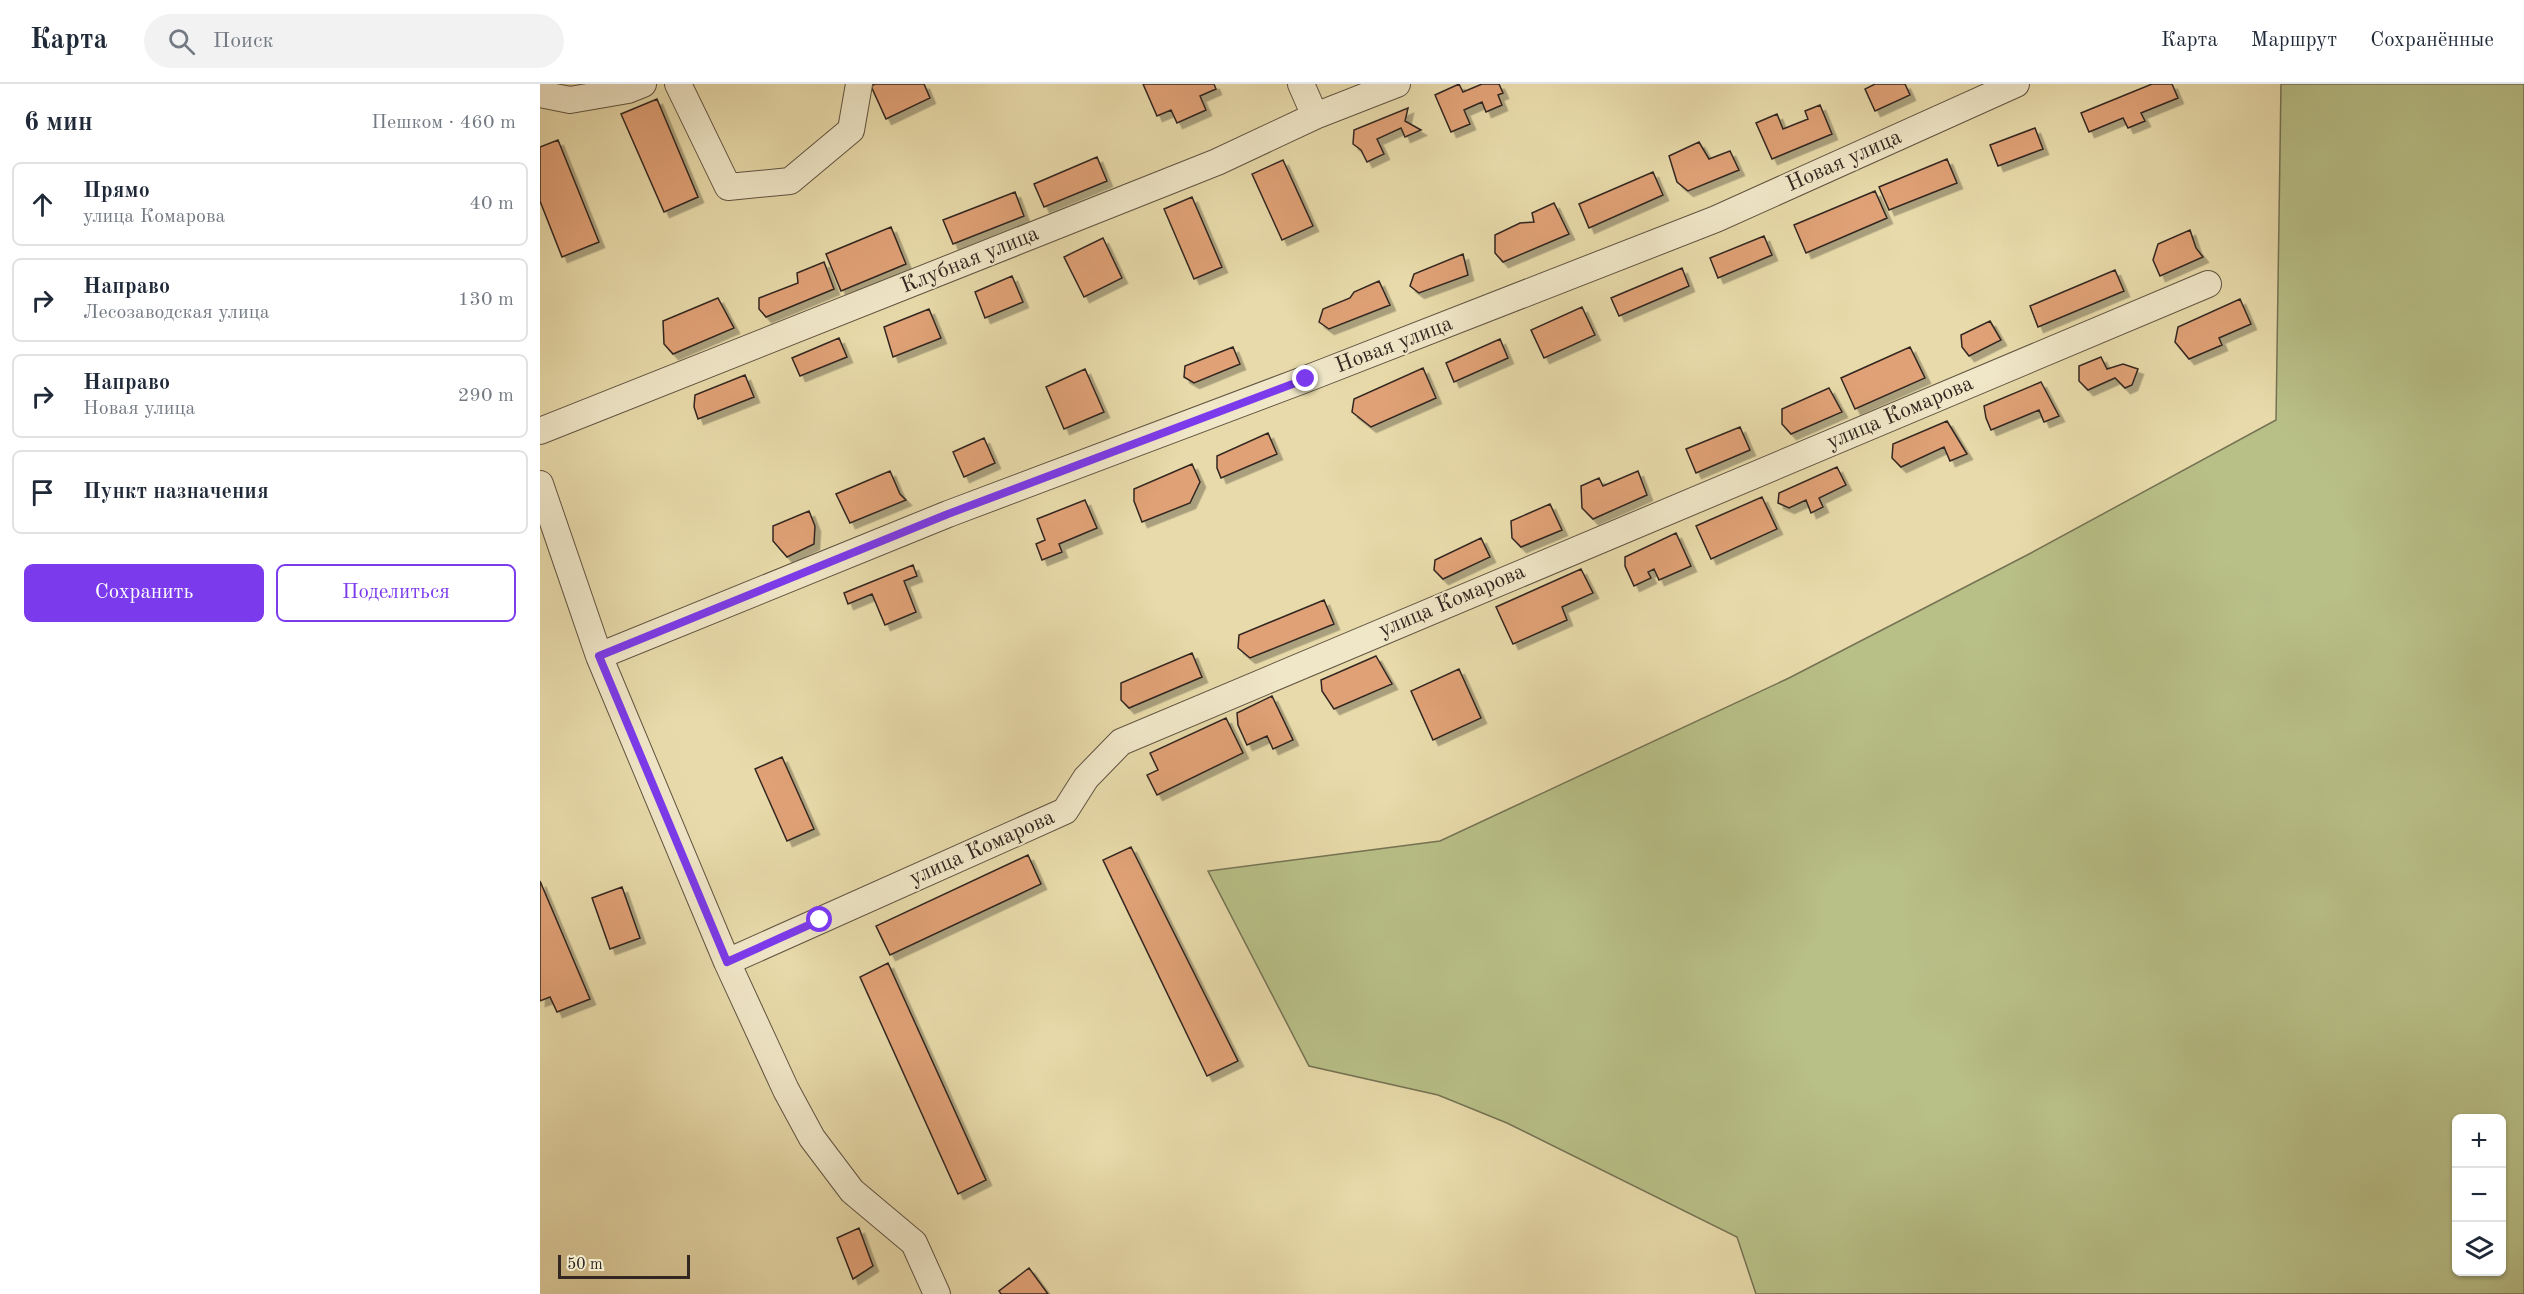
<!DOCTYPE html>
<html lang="ru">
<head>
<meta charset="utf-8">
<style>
	body { margin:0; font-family:"Old Standard TT",serif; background:#f2f2f3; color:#1f2937 }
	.controls { position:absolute; right:18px; bottom:18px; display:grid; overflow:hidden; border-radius:9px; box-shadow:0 2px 4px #0004 }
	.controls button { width:54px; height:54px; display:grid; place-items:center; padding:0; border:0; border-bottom:2px solid #e0e1e3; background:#fff; color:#1f2937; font:30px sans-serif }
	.scale { position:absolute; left:18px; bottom:15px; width:132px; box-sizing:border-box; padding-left:6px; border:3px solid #322720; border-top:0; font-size:16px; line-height:21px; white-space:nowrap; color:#322720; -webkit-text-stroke:4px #f0e7c8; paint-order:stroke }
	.stop { position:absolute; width:18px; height:18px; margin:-14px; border:4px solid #7c3aed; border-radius:50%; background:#fff }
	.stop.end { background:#7c3aed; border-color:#fff; box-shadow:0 2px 6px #0008 }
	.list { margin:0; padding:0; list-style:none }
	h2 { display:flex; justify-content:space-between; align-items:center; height:78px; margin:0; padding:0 24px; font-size:26px }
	h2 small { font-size:20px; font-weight:400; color:#747a83 }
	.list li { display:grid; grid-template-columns:39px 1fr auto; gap:18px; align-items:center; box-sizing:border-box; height:84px; margin:0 12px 12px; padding:0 12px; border:2px solid #e0e1e3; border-radius:9px }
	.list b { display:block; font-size:22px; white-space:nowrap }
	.list p { margin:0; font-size:20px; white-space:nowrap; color:#747a83 }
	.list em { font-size:20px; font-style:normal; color:#747a83 }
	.actions { display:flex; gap:12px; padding:18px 24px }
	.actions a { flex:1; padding:14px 0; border:2px solid #7c3aed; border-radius:9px; text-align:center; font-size:21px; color:#7c3aed }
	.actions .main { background:#7c3aed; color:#fff }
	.icon { flex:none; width:33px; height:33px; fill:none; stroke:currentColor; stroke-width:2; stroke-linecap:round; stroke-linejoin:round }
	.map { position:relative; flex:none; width:1984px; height:1210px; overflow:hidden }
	header { display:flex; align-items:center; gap:36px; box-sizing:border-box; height:84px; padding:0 30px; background:#fff; border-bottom:2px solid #e0e1e3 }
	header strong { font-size:28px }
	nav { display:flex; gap:33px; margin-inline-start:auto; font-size:21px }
	.search { width:420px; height:54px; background:#f2f2f3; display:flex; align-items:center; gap:15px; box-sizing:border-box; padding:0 21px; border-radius:33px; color:#747a83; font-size:22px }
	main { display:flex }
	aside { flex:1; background:#fff }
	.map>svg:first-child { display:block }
	.green { fill:#b8bf87; stroke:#757354; stroke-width:1.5; fill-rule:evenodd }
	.building { fill:#e0a176; stroke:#322720; stroke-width:1.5; filter:url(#shadow) }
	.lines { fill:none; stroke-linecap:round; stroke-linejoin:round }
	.minor-casing { stroke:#605442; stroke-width:28 }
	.minor { stroke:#f0e7c8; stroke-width:26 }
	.route { stroke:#7c3aed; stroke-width:8 }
	.labels { text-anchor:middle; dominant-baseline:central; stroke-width:4.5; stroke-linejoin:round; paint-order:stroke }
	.street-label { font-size:22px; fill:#322720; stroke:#f0e7c8 }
</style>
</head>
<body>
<header>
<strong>Карта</strong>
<div class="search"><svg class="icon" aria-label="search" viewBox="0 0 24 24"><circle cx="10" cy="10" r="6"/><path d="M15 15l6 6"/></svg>Поиск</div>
<nav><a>Карта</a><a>Маршрут</a><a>Сохранённые</a></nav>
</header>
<main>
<aside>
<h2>6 мин<small>Пешком · 460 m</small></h2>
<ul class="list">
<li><svg class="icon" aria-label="ahead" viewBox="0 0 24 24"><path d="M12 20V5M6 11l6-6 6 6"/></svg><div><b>Прямо</b><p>улица Комарова</p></div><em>40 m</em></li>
<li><svg class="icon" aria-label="right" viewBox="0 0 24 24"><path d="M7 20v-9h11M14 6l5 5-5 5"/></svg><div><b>Направо</b><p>Лесозаводская улица</p></div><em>130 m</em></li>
<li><svg class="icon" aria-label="right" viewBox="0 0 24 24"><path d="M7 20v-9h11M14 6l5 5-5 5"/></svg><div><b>Направо</b><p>Новая улица</p></div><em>290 m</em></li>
<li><svg class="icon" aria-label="arrive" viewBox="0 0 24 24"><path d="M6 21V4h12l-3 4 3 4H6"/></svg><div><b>Пункт назначения</b></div></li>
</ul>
<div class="actions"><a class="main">Сохранить</a><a>Поделиться</a></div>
</aside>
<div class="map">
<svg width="1984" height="1210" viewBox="0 0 1984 1210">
	<defs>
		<filter id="shadow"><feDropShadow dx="5.5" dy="5.5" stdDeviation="0" flood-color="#0004"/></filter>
	</defs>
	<rect width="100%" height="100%" fill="#e8daaa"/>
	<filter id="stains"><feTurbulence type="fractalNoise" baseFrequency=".00333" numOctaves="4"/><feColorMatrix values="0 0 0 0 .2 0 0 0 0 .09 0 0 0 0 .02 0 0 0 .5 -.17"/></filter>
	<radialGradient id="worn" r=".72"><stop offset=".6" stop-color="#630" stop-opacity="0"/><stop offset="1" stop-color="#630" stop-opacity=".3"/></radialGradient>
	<path class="green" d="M 1741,0 L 1984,0 L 1984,1210 L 1216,1210 L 1197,1153 L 967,1039 L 898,1011 L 769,982 L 668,787 L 900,757 L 1249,594 L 1491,469 L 1736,336 ZM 1916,1034 L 1962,1034 L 1962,1188 L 1916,1188 Z"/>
	<path class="building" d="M 335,0 L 384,0 L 390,14 L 346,35 L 331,2 Z
		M 603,0 L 674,0 L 676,5 L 660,12 L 666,26 L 637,39 L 631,26 L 617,32 Z
		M 919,0 L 923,8 L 942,0 L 959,0 L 963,9 L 958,11 L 962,21 L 946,28 L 942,18 L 924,26 L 930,40 L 911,48 L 895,11 Z
		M 1335,0 L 1365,0 L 1370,11 L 1335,27 L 1325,5 Z
		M 1612,0 L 1632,0 L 1638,14 L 1601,29 L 1605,37 L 1588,44 L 1583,34 L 1549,48 L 1541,29 Z
		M 117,15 L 158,113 L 124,128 L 81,30 Z
		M 1280,21 L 1292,50 L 1232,75 L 1216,39 L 1237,30 L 1243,45 L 1268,35 L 1265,27 Z
		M 868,24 L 865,37 L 881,46 L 865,53 L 861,44 L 837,55 L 844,70 L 827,78 L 821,66 L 813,60 L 814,46 Z
		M 1495,44 L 1503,65 L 1458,82 L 1450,61 Z
		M 18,56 L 59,158 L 22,173 L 0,117 L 0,63 Z
		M 1159,58 L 1169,75 L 1190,67 L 1199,86 L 1148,107 L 1137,98 L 1129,72 Z
		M 557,73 L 567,97 L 504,123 L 494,100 Z
		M 1407,75 L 1417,99 L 1349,126 L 1339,103 Z
		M 743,76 L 773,142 L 742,156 L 712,90 Z
		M 1113,88 L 1123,111 L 1049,144 L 1039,120 Z
		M 1335,107 L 1347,134 L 1266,169 L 1254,141 Z
		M 475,108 L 484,132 L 413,160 L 403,136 Z
		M 652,113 L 682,183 L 654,195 L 624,125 Z
		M 1014,119 L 1029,150 L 963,178 L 955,169 L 955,151 L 980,139 L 994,138 L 992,129 Z
		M 351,143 L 366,180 L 301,207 L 286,170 Z
		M 1650,146 L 1656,164 L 1663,173 L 1620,192 L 1613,176 L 1618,160 Z
		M 1224,152 L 1232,171 L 1178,194 L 1170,174 Z
		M 563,154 L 582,194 L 544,213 L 524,173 Z
		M 923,170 L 928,191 L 879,209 L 870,202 L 874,190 Z
		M 284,178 L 294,205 L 226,233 L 219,225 L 219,214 L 258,199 L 257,189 Z
		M 1142,184 L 1149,202 L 1079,232 L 1071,214 Z
		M 1575,186 L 1584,207 L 1498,243 L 1490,222 Z
		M 472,192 L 483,218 L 445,234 L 435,208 Z
		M 839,197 L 850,221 L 789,245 L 779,238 L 783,225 L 810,214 L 814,208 Z
		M 178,214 L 194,244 L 133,270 L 124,260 L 123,237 Z
		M 1700,215 L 1711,240 L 1679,254 L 1682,261 L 1649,275 L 1635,258 L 1638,243 Z
		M 1042,223 L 1055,251 L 1004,274 L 991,246 Z
		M 389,225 L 401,254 L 353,273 L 344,243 Z
		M 1450,237 L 1461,256 L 1429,272 L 1422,263 L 1421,251 Z
		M 299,254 L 307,273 L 260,292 L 252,274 Z
		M 960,255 L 968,274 L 914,298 L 906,279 Z
		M 693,263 L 700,280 L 654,299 L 644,293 L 645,282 Z
		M 1370,263 L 1385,294 L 1315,325 L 1301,294 Z
		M 1561,273 L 1567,285 L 1583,280 L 1598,285 L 1592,301 L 1585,304 L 1575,294 L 1548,306 L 1539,297 L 1539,282 Z
		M 883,284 L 896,314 L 831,343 L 812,328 L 814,315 Z
		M 545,285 L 564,328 L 524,345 L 506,303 Z
		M 205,291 L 214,313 L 158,335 L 154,323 L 155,311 Z
		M 1501,298 L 1519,332 L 1504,338 L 1499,326 L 1451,346 L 1446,334 L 1444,322 Z
		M 1289,304 L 1302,328 L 1251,350 L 1242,340 L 1242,325 Z
		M 1407,337 L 1427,370 L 1410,377 L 1404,363 L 1361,383 L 1352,374 L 1353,360 Z
		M 1200,343 L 1210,366 L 1156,389 L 1146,365 Z
		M 728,349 L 737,370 L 681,394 L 677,384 L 677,372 Z
		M 444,354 L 455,379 L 424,393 L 413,368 Z
		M 652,380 L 660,398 L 650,419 L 602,438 L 594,417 L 594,405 Z
		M 1297,383 L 1306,401 L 1279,414 L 1283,423 L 1271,429 L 1266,416 L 1249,424 L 1238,419 L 1239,409 Z
		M 350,387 L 360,410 L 366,416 L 310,439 L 296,410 Z
		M 1098,387 L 1107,411 L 1053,435 L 1042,424 L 1041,402 L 1059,394 L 1063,402 Z
		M 1222,413 L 1237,445 L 1171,475 L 1156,442 Z
		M 545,416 L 557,444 L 519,460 L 522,468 L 502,476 L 496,460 L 505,456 L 497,435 Z
		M 1010,420 L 1022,446 L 981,463 L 972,454 L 971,437 Z
		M 269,427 L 275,442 L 274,460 L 247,473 L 233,457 L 233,442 Z
		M 1136,449 L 1151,482 L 1119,496 L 1114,485 L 1108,488 L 1111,494 L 1094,502 L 1085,482 L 1085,473 Z
		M 941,454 L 950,473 L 903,495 L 894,486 L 895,476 Z
		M 373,481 L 377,492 L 364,497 L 376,528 L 345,541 L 332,510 L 308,520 L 304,509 Z
		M 1041,485 L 1053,509 L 1022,523 L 1027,536 L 973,560 L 956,523 Z
		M 784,516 L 794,540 L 710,574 L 698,564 L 699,551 Z
		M 652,569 L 662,593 L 589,624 L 581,616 L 581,599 Z
		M 836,572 L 852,600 L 794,625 L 782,607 L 781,596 Z
		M 919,585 L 941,634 L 893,656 L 871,607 Z
		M 732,612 L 753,656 L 733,665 L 727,652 L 707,661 L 698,641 L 697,629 Z
		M 686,634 L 703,669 L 617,711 L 607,691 L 618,686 L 610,669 Z
		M 242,673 L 274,745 L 247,757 L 215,685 Z
		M 591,763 L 698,977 L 667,992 L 563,776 Z
		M 488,771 L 501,800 L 350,871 L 336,842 Z
		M 0,797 L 50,915 L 17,928 L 10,913 L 0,917 Z
		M 82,803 L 100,854 L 70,865 L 52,814 Z
		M 348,879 L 446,1096 L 418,1110 L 320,893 Z
		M 319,1144 L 333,1182 L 313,1195 L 297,1154 Z
		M 489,1184 L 508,1210 L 461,1210 L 459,1207 Z"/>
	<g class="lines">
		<g class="minor-casing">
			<path id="minor" d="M 138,0 L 188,103 L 250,97 L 311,46 L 319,0
				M 761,0 L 775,32
				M 0,10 L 30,16 L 88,6 L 103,0
				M 0,347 L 677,78 L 775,32 L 857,0
				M 0,400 L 59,572 L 187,878 L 246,1006 L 272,1054 L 312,1107 L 374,1159 L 397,1210
				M 59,572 L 408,430 L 766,295 L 1176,135 L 1476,0
				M 187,878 L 525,727 L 546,694 L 581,658 L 1668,200"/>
		</g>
		<use href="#minor" class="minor"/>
	</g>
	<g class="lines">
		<path class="route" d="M 280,836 L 187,878 L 59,572 L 408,430 L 766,295"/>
	</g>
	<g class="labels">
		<g class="street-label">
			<text transform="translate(1304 77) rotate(-24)">Новая улица</text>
			<text transform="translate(430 176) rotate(-22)">Клубная улица</text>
			<text transform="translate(854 261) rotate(-21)">Новая улица</text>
			<text transform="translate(1360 329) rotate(-23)">улица Комарова</text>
			<text transform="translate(912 517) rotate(-23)">улица Комарова</text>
			<text transform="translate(442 764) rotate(-24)">улица Комарова</text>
		</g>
	</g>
	<rect width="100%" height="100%" filter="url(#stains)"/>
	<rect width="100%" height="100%" fill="url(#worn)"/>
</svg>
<div class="controls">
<button>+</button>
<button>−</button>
<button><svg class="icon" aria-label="layers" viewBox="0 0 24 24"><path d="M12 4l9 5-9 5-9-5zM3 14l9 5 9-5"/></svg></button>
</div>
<div class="scale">50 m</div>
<div class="stop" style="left:280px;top:836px"></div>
<div class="stop end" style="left:766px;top:295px"></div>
</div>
</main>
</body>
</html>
